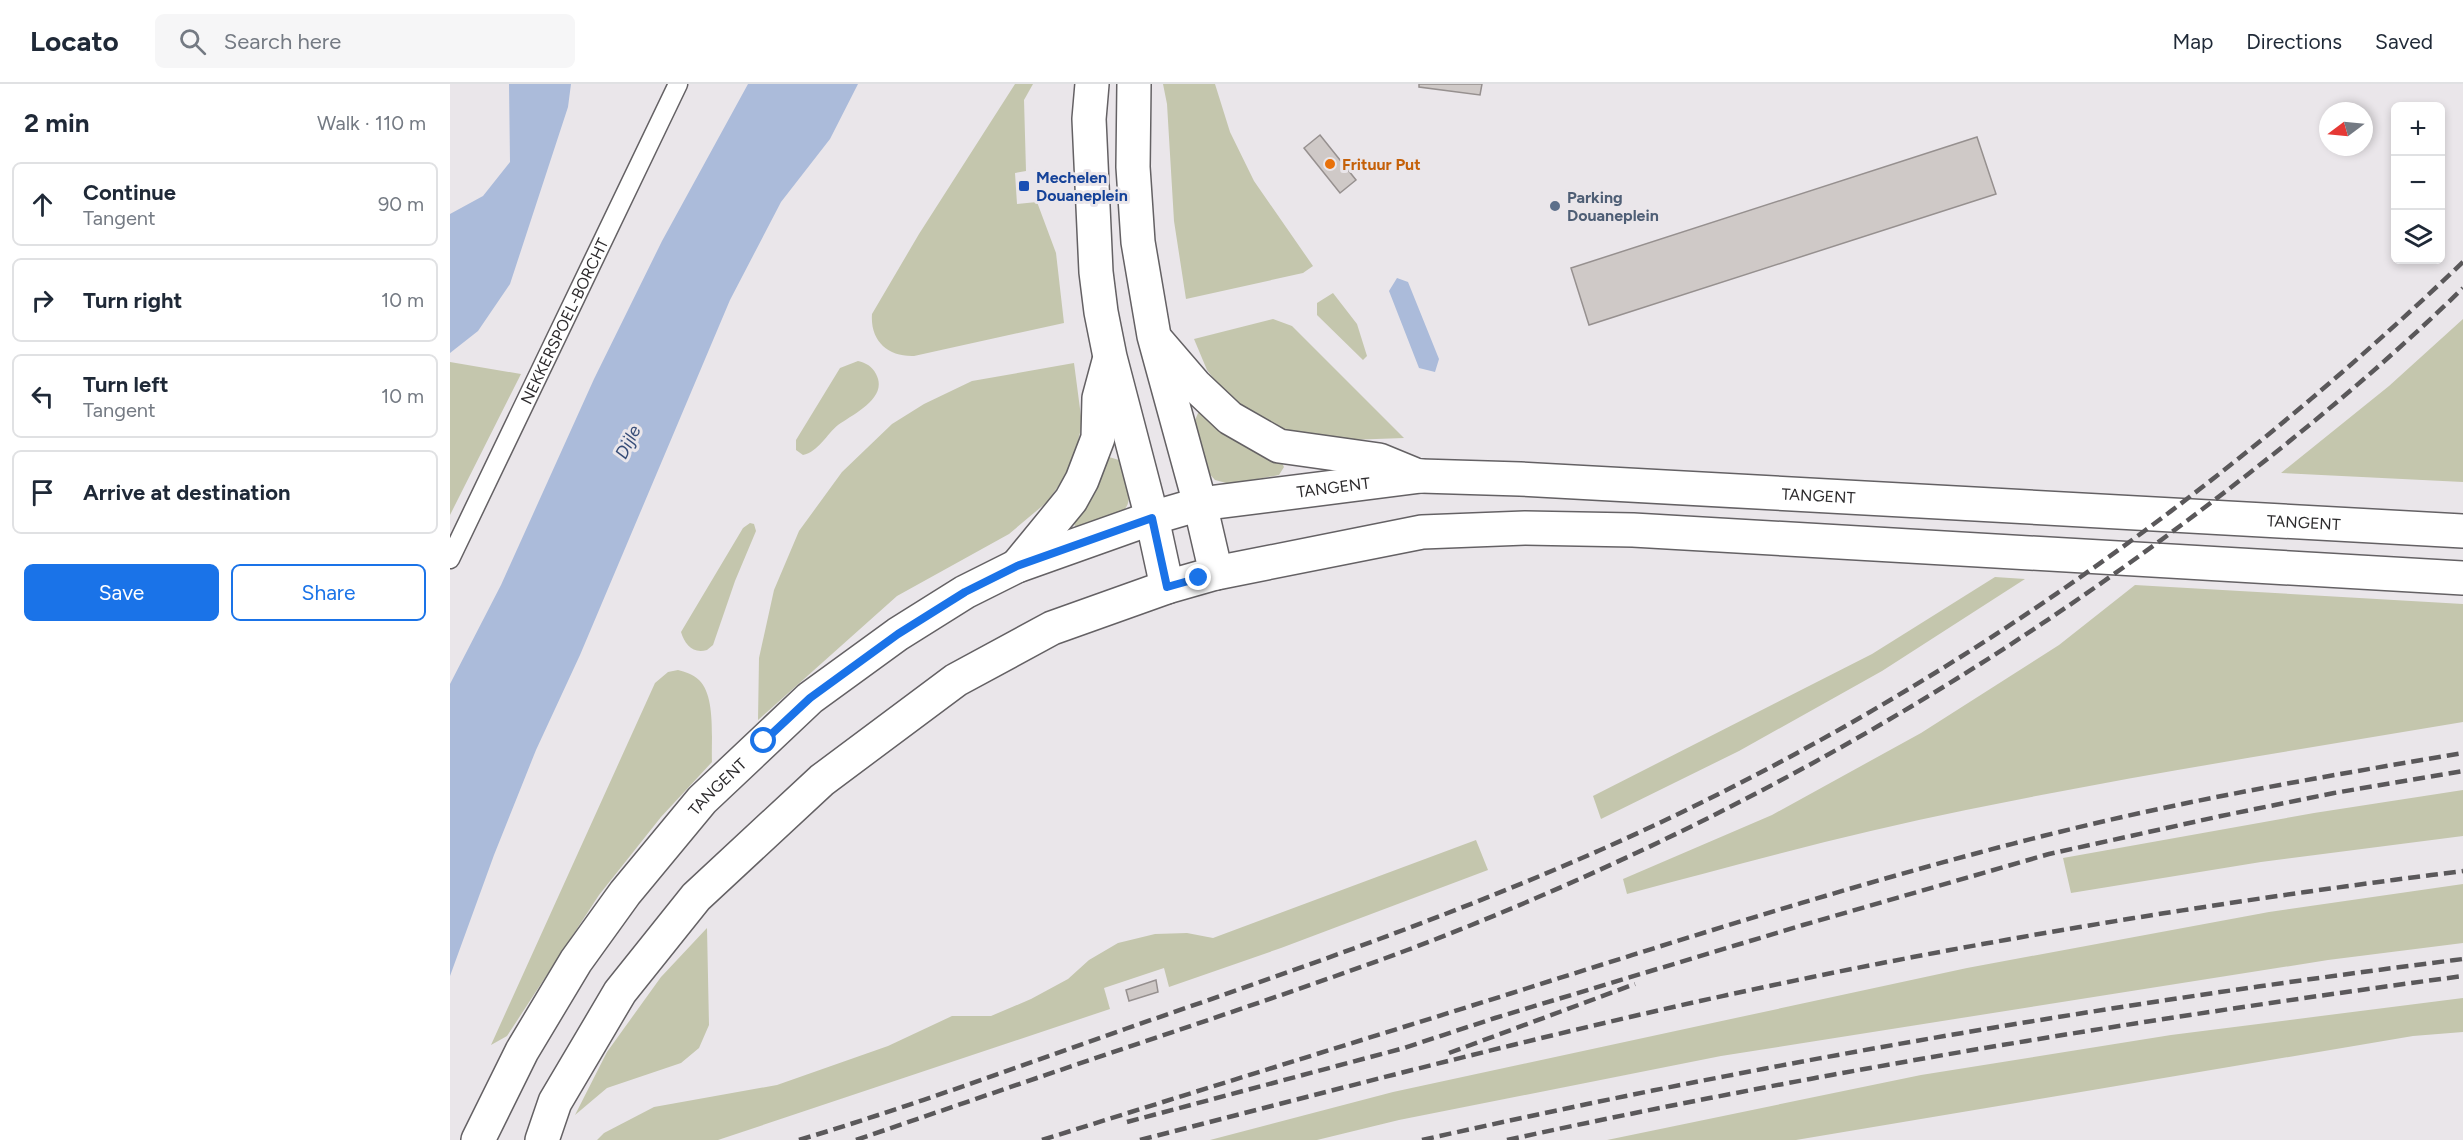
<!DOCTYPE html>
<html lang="en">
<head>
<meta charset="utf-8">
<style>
	body { margin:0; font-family:Figtree,sans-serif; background:#f6f6f7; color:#1f2937 }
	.controls { position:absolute; right:18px; top:18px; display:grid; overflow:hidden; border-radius:9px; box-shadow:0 3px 9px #0003 }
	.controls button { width:54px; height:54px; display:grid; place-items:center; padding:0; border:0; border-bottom:2px solid #e0e1e3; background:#fff; color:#1f2937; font:30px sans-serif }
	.compass { position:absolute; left:1869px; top:18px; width:54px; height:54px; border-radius:50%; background:#fff; box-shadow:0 3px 9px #0003; rotate:254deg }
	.stop { position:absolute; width:18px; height:18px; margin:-14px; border:4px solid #1a73e8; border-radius:50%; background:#fff }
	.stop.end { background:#1a73e8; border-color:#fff; box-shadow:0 2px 6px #0008 }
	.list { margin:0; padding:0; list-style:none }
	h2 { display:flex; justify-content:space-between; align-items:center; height:78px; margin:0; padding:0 24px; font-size:26px }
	h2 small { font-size:20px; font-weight:400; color:#747a83 }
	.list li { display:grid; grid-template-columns:39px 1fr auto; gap:18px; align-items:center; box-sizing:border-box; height:84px; margin:0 12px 12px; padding:0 12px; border:2px solid #e0e1e3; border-radius:9px }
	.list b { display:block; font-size:22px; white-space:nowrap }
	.list p { margin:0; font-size:20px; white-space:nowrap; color:#747a83 }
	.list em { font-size:20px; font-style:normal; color:#747a83 }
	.actions { display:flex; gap:12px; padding:18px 24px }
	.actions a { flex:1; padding:14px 0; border:2px solid #1a73e8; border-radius:9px; text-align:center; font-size:21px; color:#1a73e8 }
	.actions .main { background:#1a73e8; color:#fff }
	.icon { flex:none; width:33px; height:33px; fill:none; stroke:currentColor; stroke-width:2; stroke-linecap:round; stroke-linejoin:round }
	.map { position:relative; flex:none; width:2013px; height:1056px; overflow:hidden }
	header { display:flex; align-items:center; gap:36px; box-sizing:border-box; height:84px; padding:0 30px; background:#fff; border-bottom:2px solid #e0e1e3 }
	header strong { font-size:28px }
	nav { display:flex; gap:33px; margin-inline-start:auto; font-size:21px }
	.search { width:420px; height:54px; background:#f6f6f7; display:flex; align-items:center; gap:15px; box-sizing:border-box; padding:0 21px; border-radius:9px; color:#747a83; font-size:22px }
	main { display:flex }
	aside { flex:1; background:#fff }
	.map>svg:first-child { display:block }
	.green { fill:#c4c6ad }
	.water { fill:#abbbda }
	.building { fill:#cfc9c7; stroke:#96908f; stroke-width:1.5 }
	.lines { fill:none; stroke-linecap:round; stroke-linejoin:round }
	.service-casing { stroke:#646164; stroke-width:21 }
	.primary-casing { stroke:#646164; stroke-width:36 }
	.trunk-casing { stroke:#646164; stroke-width:36 }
	.service { stroke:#fff; stroke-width:18 }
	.primary { stroke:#fff; stroke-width:33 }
	.trunk { stroke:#fff; stroke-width:33 }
	.rail { stroke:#5a585a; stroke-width:4.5; stroke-dasharray:12 6; stroke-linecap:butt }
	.route { stroke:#1a73e8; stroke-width:8 }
	.food-dot { fill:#e8710a; stroke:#eae6ea; stroke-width:2 }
	.transit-dot { fill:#1a4fb4; stroke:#eae6ea; stroke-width:2 }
	.service-dot { fill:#5c6f8a; stroke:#eae6ea; stroke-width:2 }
	.labels { text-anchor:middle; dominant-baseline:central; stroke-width:6; stroke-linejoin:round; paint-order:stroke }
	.food-label { font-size:16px; font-weight:bold; fill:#c56008; stroke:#eae6ea; text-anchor:start }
	.transit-label { font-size:16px; font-weight:bold; fill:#164399; stroke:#eae6ea; text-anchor:start }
	.service-label { font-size:16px; font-weight:bold; fill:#4e5e75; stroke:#eae6ea; text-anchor:start }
	.street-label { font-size:16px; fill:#2d2b2d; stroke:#eae6ea }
	.water-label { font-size:18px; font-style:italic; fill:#364c77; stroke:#eae6ea }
</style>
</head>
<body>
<header>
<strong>Locato</strong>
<div class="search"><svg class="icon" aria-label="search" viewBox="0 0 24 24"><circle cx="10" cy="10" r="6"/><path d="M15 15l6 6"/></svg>Search here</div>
<nav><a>Map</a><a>Directions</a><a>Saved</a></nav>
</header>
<main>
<aside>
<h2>2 min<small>Walk · 110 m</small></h2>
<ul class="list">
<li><svg class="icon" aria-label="ahead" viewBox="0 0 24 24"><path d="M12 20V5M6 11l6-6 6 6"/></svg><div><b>Continue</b><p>Tangent</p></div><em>90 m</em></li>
<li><svg class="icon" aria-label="right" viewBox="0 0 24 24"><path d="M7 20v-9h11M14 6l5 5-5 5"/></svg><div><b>Turn right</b></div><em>10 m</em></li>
<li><svg class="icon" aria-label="left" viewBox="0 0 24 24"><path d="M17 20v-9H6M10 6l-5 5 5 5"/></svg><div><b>Turn left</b><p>Tangent</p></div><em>10 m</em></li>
<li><svg class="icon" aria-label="arrive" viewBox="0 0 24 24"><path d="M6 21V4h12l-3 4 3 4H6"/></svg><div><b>Arrive at destination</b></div></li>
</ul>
<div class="actions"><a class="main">Save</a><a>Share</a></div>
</aside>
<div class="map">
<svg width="2013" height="1056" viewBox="0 0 2013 1056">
	<rect width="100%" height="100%" fill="#eae6ea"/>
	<path class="green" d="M 565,0 L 583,0 L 574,16 L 576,87 L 565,89 L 567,120 L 587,118 L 606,169 L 614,239 L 464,272 C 438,273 420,257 422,230 L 469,150 Z
		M 713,0 L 765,0 L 780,48 L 804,97 L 863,182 L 853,189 L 736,215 L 724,137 L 717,20 Z
		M 883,209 L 907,240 L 917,272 L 913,276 L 867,231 L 867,219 Z
		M 823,235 L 842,242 L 954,354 L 870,357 L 827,345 L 784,321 L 757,286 L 744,255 Z
		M 2013,235 L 2013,398 L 1831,389 L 1939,302 Z
		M 408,277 C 416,279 422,282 426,290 C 439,314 403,330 388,341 C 377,350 368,368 353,371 L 346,366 L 346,356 L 390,284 Z
		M 0,278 L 71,290 L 0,431 Z
		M 624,279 L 632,340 L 622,383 L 597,418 L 559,450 L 447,512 L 308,636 L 309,574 L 324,506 L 349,447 L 392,388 L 442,340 L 474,320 L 522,297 Z
		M 748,329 L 761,330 L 830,375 L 834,383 L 829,391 L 780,400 L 765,396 L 756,386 L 744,339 Z
		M 659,373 L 669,376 C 686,426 684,425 636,447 L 625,442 L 623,437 L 651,376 Z
		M 300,439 L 304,440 L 306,447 L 285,497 L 263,561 L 257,566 C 243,570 235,561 231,548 L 293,444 Z
		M 1545,493 L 1575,495 L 1432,587 L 1289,667 L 1151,735 L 1143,712 L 1422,570 Z
		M 1685,501 L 2013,520 L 2013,638 C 1847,666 1681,692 1516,726 C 1402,749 1289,780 1177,810 L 1173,795 L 1322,731 L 1471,649 L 1609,561 Z
		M 228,586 C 235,588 243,590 249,596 C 266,612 261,656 262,678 L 211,733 L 149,811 L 57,952 L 41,961 L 205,599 L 218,588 Z
		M 2013,706 L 2013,752 L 1811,778 L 1621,809 L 1613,774 L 1864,729 Z
		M 1026,756 L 1038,786 L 831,864 L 719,903 L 714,884 L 654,904 L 660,925 L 268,1056 L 147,1056 L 154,1049 L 204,1023 L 327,1001 L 438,962 L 502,932 L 541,932 L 581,915 L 618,895 L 639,876 L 668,859 L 705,850 L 737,849 L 763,854 Z
		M 2013,800 L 2013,859 L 1878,876 L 1271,972 L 949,1036 L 867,1056 L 760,1056 L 943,1008 L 1517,884 L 1819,828 Z
		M 257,844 L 259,941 L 249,964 L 231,979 L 157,1004 L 125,1031 L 157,968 L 211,893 Z
		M 2013,914 L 2013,948 L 1963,952 L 1346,1056 L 1157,1056 L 1471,991 L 1721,951 Z"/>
	<path class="water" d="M 59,0 L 121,0 L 118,23 L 60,200 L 28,247 L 0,269 L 0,130 L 33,112 L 60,78 Z
		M 298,0 L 408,0 L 380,55 L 331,118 L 280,216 L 130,571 L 86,666 L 44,771 L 0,892 L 0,600 L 51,501 L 144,295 L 212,157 Z
		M 947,194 L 958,198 L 989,275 L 985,288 L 969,284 L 939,207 Z"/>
	<path class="building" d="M 969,0 L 1032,0 L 1030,11 L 969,3 Z
		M 870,51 L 906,96 L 890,109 L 854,64 Z
		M 1527,53 L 1546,110 L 1139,241 L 1121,184 Z
		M 706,896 L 708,908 L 679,917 L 676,906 Z"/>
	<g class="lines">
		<g class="service-casing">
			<g id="service">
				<path id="s1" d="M 0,475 L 228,0"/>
			</g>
		</g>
		<g class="primary-casing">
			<g id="primary">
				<path d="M 642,0 L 639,35 L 646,188 L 651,228 L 660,273 L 702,434 L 717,503"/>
				<path d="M 708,258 L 745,301 L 780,334 L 829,362 L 929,376 L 963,390"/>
				<path d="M 567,482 L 621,416 L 632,396 L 648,354 L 649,314 L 659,277"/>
				<path id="s2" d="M 28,1056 L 72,967 L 126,877 L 175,809 L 252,716 L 360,614 L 448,550 L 515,508 L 567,482 L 702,434 L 750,420 L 971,392"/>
				<path d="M 92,1056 L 105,1018 L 170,908 L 246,813 L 372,696 L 506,596 L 602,544 L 717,503 L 766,489 L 750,420 L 704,252 L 688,158 L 683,83 L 684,0"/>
			</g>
		</g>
		<g class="trunk-casing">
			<g id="trunk">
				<path id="s3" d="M 971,392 L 1070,395 L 2013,447"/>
				<path d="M 766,489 L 972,448 L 1075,444 L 1183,446 L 2013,494"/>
			</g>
		</g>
		<use href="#service" class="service"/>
		<use href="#primary" class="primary"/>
		<use href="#trunk" class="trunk"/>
		<path class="rail" d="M 999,969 L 1185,900
			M 677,1038 L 954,964 L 1045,934 L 1353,841 L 1599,770 L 1771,732 L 1884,709 L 2013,687
			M 349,1056 C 459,1023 567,983 675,945 C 834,890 994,835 1148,767 C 1469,625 1760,420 2013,178
			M 406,1056 C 514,1019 621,982 729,946 C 819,915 910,885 999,850 C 1266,744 1508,609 1738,436 C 1834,364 1927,288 2013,204
			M 592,1056 C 747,1007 903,959 1059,910 C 1252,849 1445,787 1642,740 C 1764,711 1889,690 2013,669
			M 690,1056 C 876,1008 1062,959 1250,917 C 1502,861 1757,819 2013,787
			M 972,1056 C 1316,978 1663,919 2013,875
			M 1057,1056 C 1373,987 1692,935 2013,892"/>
	</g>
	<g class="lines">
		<path class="route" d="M 314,657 L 360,614 L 448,550 L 515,508 L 567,482 L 702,434 L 717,503 L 749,494"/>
	</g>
	<circle class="food-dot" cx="880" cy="80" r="6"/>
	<rect class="transit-dot" x="568" y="96" width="12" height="12" rx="3"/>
	<circle class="service-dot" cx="1105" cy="122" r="6"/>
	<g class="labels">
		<g class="food-label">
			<text x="892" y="80">Frituur Put</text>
		</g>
		<g class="transit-label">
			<text x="586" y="93">Mechelen<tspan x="586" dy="18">Douaneplein</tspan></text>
		</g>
		<g class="service-label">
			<text x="1117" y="113">Parking<tspan x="1117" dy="18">Douaneplein</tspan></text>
		</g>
		<g class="street-label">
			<text stroke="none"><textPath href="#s1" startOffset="264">NEKKERSPOEL-BORCHT</textPath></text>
			<text stroke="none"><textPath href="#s2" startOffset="1131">TANGENT</textPath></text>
			<text stroke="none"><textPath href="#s3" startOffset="398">TANGENT</textPath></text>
			<text stroke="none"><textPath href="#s3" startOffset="884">TANGENT</textPath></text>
			<text stroke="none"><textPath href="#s2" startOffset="429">TANGENT</textPath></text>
		</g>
		<g class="water-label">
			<text transform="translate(178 358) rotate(-63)">Dijle</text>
		</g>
	</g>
</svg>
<div class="controls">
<button>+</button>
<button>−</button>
<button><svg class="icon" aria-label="layers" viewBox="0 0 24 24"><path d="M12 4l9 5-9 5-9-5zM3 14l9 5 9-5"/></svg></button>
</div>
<svg class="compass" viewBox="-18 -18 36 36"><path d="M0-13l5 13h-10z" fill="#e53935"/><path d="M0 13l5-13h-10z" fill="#747a83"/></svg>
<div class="stop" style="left:314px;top:657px"></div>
<div class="stop end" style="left:749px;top:494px"></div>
</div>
</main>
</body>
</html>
